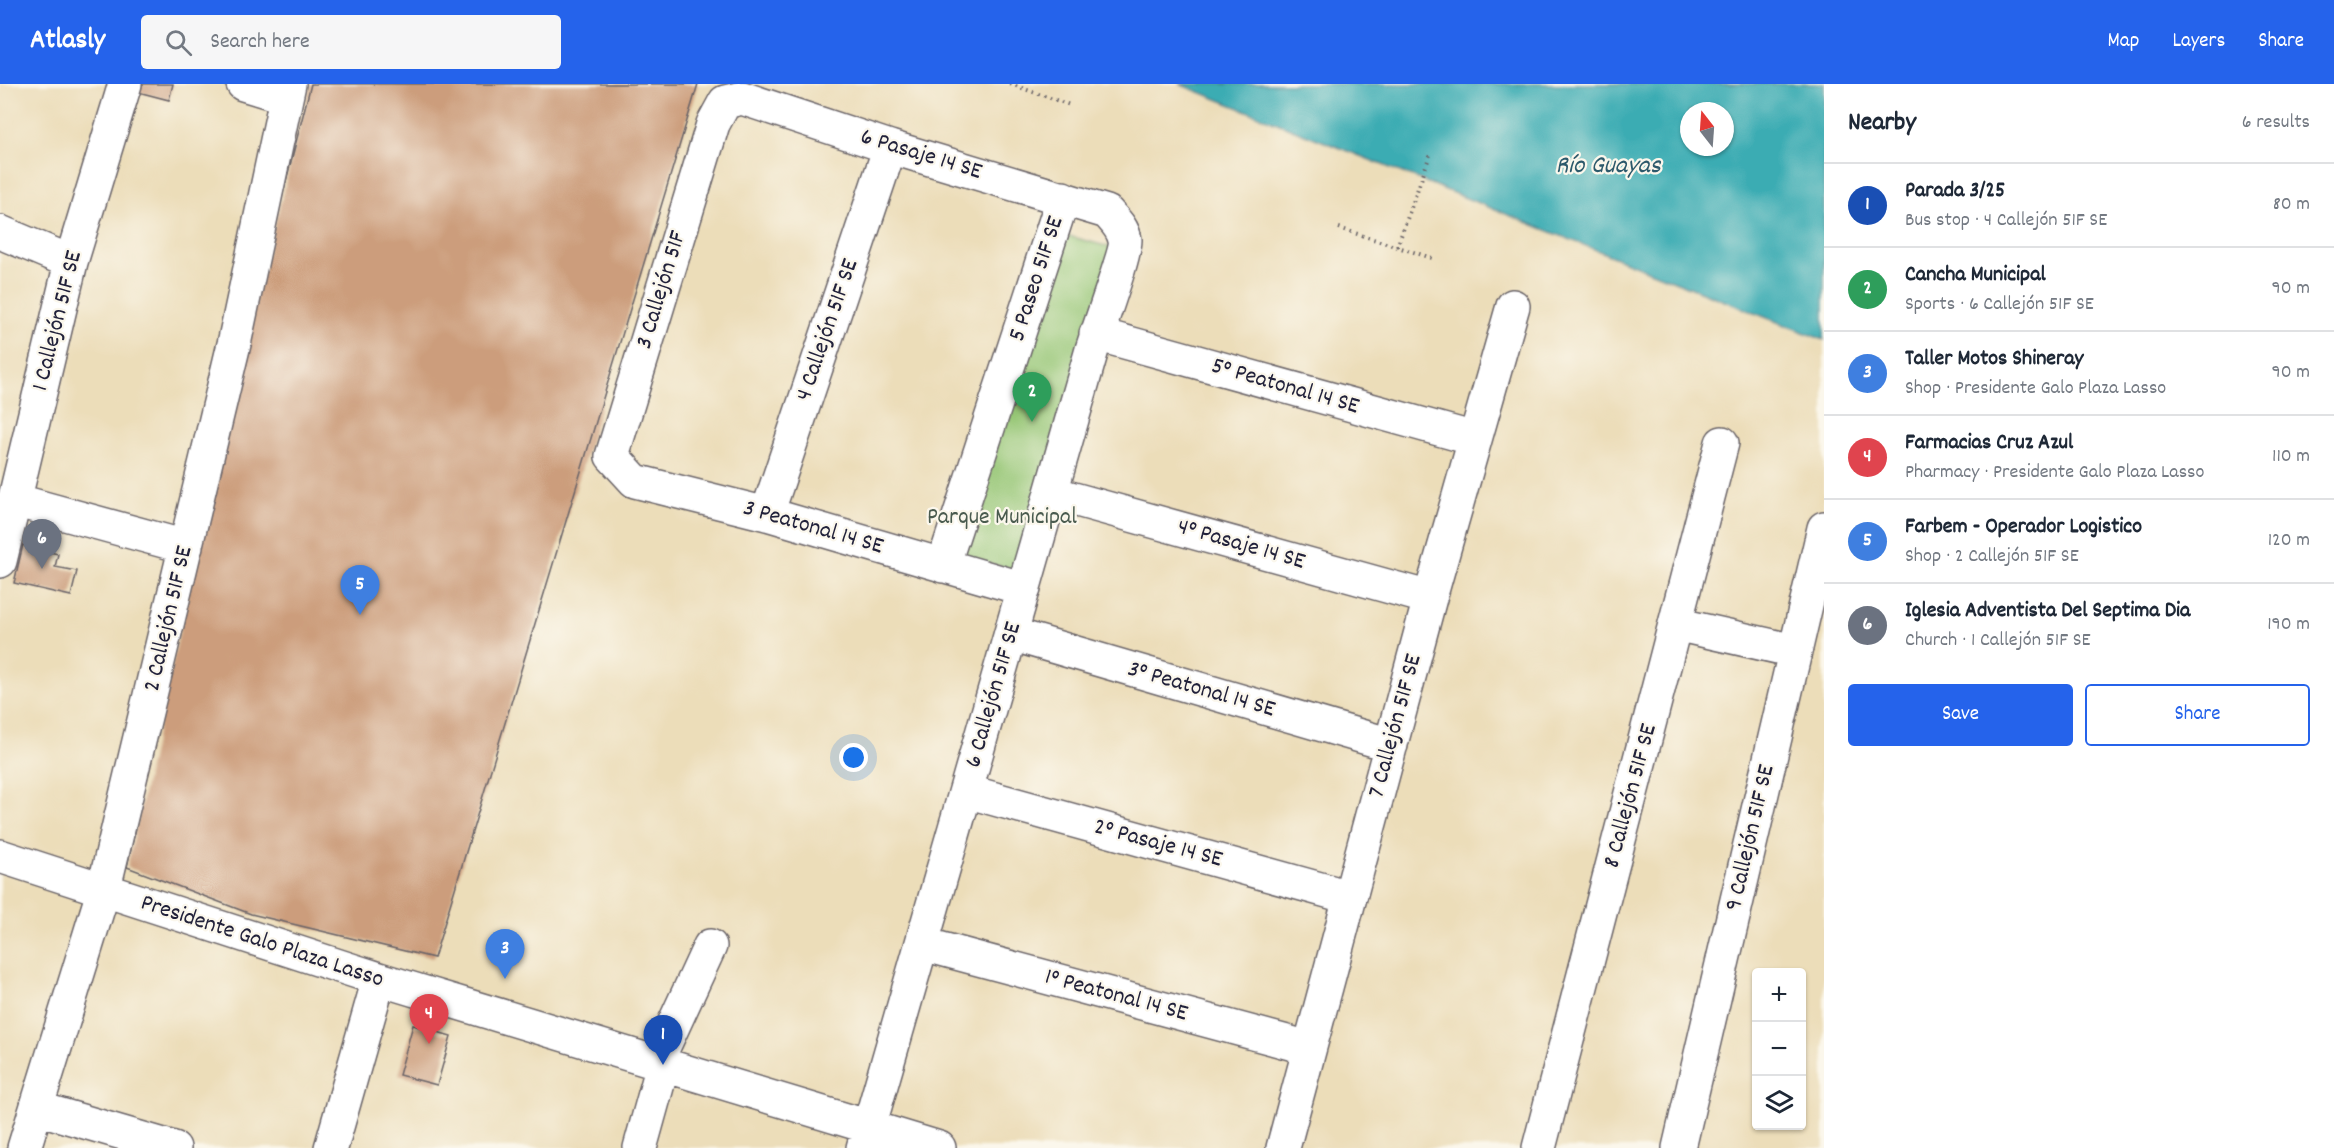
<!DOCTYPE html>
<html lang="en">
<head>
<meta charset="utf-8">
<style>
	body { margin:0; font-family:Dekko,sans-serif; background:#f6f6f7; color:#1f2937 }
	.controls { position:absolute; right:18px; bottom:18px; display:grid; overflow:hidden; border-radius:6px; box-shadow:0 2px 4px #0004 }
	.controls button { width:54px; height:54px; display:grid; place-items:center; padding:0; border:0; border-bottom:2px solid #e0e1e3; background:#fff; color:#1f2937; font:30px sans-serif }
	.compass { position:absolute; left:1680px; top:18px; width:54px; height:54px; border-radius:50%; background:#fff; box-shadow:0 2px 4px #0004; rotate:343deg }
	.you { position:absolute; left:854px; top:674px; width:21px; height:21px; margin:-15px; border:4px solid #fff; border-radius:50%; background:#1a73e8; box-shadow:0 0 0 9px #1a73e833 }
	.badge { display:grid; place-items:center; width:39px; height:39px; border-radius:50%; background:#2563eb; color:#fff; font-size:20px; font-weight:700 }
	.pin { position:absolute; translate:-50% -50px; filter:drop-shadow(0 2px 3px #0008) }
	.pin::after { content:''; position:absolute; top:32px; width:21px; height:18px; background:inherit; clip-path:polygon(0 0,100% 0,50% 100%) }
	.list { margin:0; padding:0; list-style:none }
	h2 { display:flex; justify-content:space-between; align-items:center; height:78px; margin:0; padding:0 24px; font-size:26px }
	h2 small { font-size:20px; font-weight:400; color:#747a83 }
	.list li { display:grid; grid-template-columns:39px 1fr auto; gap:18px; align-items:center; box-sizing:border-box; height:84px; padding:0 24px; border-top:2px solid #e0e1e3 }
	.list b { display:block; font-size:22px; white-space:nowrap }
	.list p { margin:0; font-size:20px; white-space:nowrap; color:#747a83 }
	.list em { font-size:20px; font-style:normal; color:#747a83 }
	.actions { display:flex; gap:12px; padding:18px 24px }
	.actions a { flex:1; padding:14px 0; border:2px solid #2563eb; border-radius:6px; text-align:center; font-size:21px; color:#2563eb }
	.actions .main { background:#2563eb; color:#fff }
	.icon { flex:none; width:33px; height:33px; fill:none; stroke:currentColor; stroke-width:2; stroke-linecap:round; stroke-linejoin:round }
	.map { position:relative; flex:none; width:1824px; height:1064px; overflow:hidden }
	header { display:flex; align-items:center; gap:36px; box-sizing:border-box; height:84px; padding:0 30px; background:#2563eb; color:#fff }
	header strong { font-size:28px }
	nav { display:flex; gap:33px; margin-inline-start:auto; font-size:21px }
	.search { width:420px; height:54px; background:#f6f6f7; display:flex; align-items:center; gap:15px; box-sizing:border-box; padding:0 21px; border-radius:6px; color:#747a83; font-size:22px }
	main { display:flex }
	aside { flex:1; background:#fff }
	.map>svg:first-child { display:block }
	.green { fill:#95c675; stroke:#5c7458; stroke-width:1.5 }
	.water { fill:#3aacb3; stroke:#2e6777; stroke-width:1.5; fill-rule:evenodd }
	.building { fill:#cc9d7b }
	.lines { fill:none; stroke-linecap:round; stroke-linejoin:round }
	.minor-casing { stroke:#696367; stroke-width:36 }
	.path { stroke:#696367; stroke-width:4; stroke-dasharray:1.5 4.5; stroke-linecap:butt }
	.minor { stroke:#fff; stroke-width:33 }
	.labels { text-anchor:middle; dominant-baseline:central; stroke-width:4.5; stroke-linejoin:round; paint-order:stroke }
	.street-label { font-size:24px; fill:#22223b; stroke:#fbf7ec }
	.park-label { font-size:24px; fill:#4a5b4f; stroke:#fbf7ec }
	.water-label { font-size:26px; font-style:italic; fill:#2c596b; stroke:#fbf7ec }
</style>
</head>
<body>
<header>
<strong>Atlasly</strong>
<div class="search"><svg class="icon" aria-label="search" viewBox="0 0 24 24"><circle cx="10" cy="10" r="6"/><path d="M15 15l6 6"/></svg>Search here</div>
<nav><a>Map</a><a>Layers</a><a>Share</a></nav>
</header>
<main>
<div class="map">
<svg width="1824" height="1064" viewBox="0 0 1824 1064">
	<rect width="100%" height="100%" fill="#fbf7ec"/>
	<filter id="ink" filterUnits="userSpaceOnUse"><feTurbulence type="fractalNoise" baseFrequency=".0167" numOctaves="2"/><feDisplacementMap in="SourceGraphic" scale="12" xChannelSelector="R" yChannelSelector="G"/><feConvolveMatrix kernelMatrix="1 2 1 2 8 2 1 2 1" color-interpolation-filters="sRGB"/></filter>
	<filter id="wash" filterUnits="userSpaceOnUse"><feTurbulence type="fractalNoise" baseFrequency=".008" numOctaves="4" result="noise"/><feDisplacementMap in="SourceGraphic" scale="24" xChannelSelector="R" yChannelSelector="G"/><feGaussianBlur stdDeviation="1.35" result="paint"/><feColorMatrix in="noise" values="0 0 0 0 0 0 0 0 0 0 0 0 0 0 0 0 0 1.4 0 .05"/><feComposite in="paint" operator="in"/></filter>
	<g filter="url(#wash)">
		<rect width="100%" height="100%" fill="#ecddb9"/>
		<path class="green" d="M 1057,149 L 1117,165 L 1021,487 L 954,472 Z"/>
		<path class="water" d="M 1179,0 L 1824,0 L 1824,256 L 1785,241 ZM 1689,27 L 1725,27 L 1725,63 L 1689,63 Z"/>
		<g id="blocks">
			<path class="building" d="M 140,0 L 173,0 L 169,16 L 138,8 Z
				M 311,0 L 698,0 L 434,874 L 251,830 L 127,783 L 239,280 Z
				M 23,461 L 58,470 L 55,483 L 77,487 L 71,512 L 14,499 Z
				M 413,941 L 451,952 L 437,1001 L 399,991 Z"/>
		</g>
	</g>
	<g filter="url(#ink)">
		<use href="#blocks" fill-opacity="0" stroke="#696367" stroke-width="1.5"/>
		<g class="lines">
			<g class="minor-casing">
				<path id="minor" d="M 243,0 L 286,13
					M 0,148 L 71,178
					M 1096,250 L 1475,355
					M 1052,409 L 1430,514
					M 14,416 L 186,463
					M 767,430 L 890,63
					M 0,477 L 71,178 L 125,0
					M 943,482 L 1063,114
					M 1675,540 L 1795,567
					M 1011,550 L 1391,661
					M 966,707 L 1349,813
					M 0,772 L 379,895 L 939,1064
					M 923,860 L 1309,964
					M 656,979 L 710,862
					M 37,1024 L 174,1064
					M 24,1064 L 103,808 L 234,260 L 289,0
					M 331,1064 L 379,895
					M 640,1064 L 663,981
					M 863,1064 C 938,799 1017,534 1091,269 C 1096,251 1127,167 1125,156 C 1123,144 1115,137 1107,128 L 890,63 L 742,14 L 725,18 L 713,40 L 612,372 L 635,397 L 767,430 L 1024,505
					M 1283,1064 L 1430,514 L 1513,222
					M 1539,1064 L 1722,359
					M 1679,1064 L 1824,444"/>
			</g>
			<path class="path" d="M 1010,0 L 1070,21
				M 1339,144 L 1432,174
				M 1397,163 L 1431,68"/>
			<use href="#minor" class="minor"/>
		</g>
	</g>
	<g class="labels">
		<g class="street-label">
			<text transform="translate(921 71) rotate(17)">6 Pasaje 14 SE</text>
			<text transform="translate(1037 195) rotate(-72)">5 Paseo 51F SE</text>
			<text transform="translate(662 206) rotate(-73)">3 Callejón 51F</text>
			<text transform="translate(58 237) rotate(-76)">1 Callejón 51F SE</text>
			<text transform="translate(828 246) rotate(-71)">4 Callejón 51F SE</text>
			<text transform="translate(1285 303) rotate(16)">5° Peatonal 14 SE</text>
			<text transform="translate(813 444) rotate(16)">3 Peatonal 14 SE</text>
			<text transform="translate(1241 461) rotate(16)">4° Pasaje 14 SE</text>
			<text transform="translate(169 535) rotate(-77)">2 Callejón 51F SE</text>
			<text transform="translate(1201 606) rotate(16)">3° Peatonal 14 SE</text>
			<text transform="translate(994 611) rotate(-74)">6 Callejón 51F SE</text>
			<text transform="translate(1396 642) rotate(-75)">7 Callejón 51F SE</text>
			<text transform="translate(1631 712) rotate(-75)">8 Callejón 51F SE</text>
			<text transform="translate(1751 754) rotate(-77)">9 Callejón 51F SE</text>
			<text transform="translate(1158 760) rotate(15)">2° Pasaje 14 SE</text>
			<text transform="translate(262 858) rotate(18)">Presidente Galo Plaza Lasso</text>
			<text transform="translate(1116 912) rotate(15)">1° Peatonal 14 SE</text>
		</g>
		<g class="park-label">
			<text x="1002" y="434">Parque Municipal</text>
		</g>
		<g class="water-label">
			<text x="1608" y="82">Río Guayas</text>
		</g>
	</g>
</svg>
<div class="controls">
<button>+</button>
<button>−</button>
<button><svg class="icon" aria-label="layers" viewBox="0 0 24 24"><path d="M12 4l9 5-9 5-9-5zM3 14l9 5 9-5"/></svg></button>
</div>
<svg class="compass" viewBox="-18 -18 36 36"><path d="M0-13l5 13h-10z" fill="#e53935"/><path d="M0 13l5-13h-10z" fill="#747a83"/></svg>
<div class="you"></div>
<div class="pin badge" style="left:663px;top:981px;background:#1a4fb4">1</div>
<div class="pin badge" style="left:1032px;top:338px;background:#2e9e5b">2</div>
<div class="pin badge" style="left:505px;top:895px;background:#3f7fe0">3</div>
<div class="pin badge" style="left:429px;top:960px;background:#e0444e">4</div>
<div class="pin badge" style="left:360px;top:531px;background:#3f7fe0">5</div>
<div class="pin badge" style="left:42px;top:485px;background:#6b7280">6</div>
</div>
<aside>
<h2>Nearby<small>6 results</small></h2>
<ul class="list">
<li><span class="badge" style="background:#1a4fb4">1</span><div><b>Parada 3/25</b><p>Bus stop · 4 Callejón 51F SE</p></div><em>80 m</em></li>
<li><span class="badge" style="background:#2e9e5b">2</span><div><b>Cancha Municipal</b><p>Sports · 6 Callejón 51F SE</p></div><em>90 m</em></li>
<li><span class="badge" style="background:#3f7fe0">3</span><div><b>Taller Motos Shineray</b><p>Shop · Presidente Galo Plaza Lasso</p></div><em>90 m</em></li>
<li><span class="badge" style="background:#e0444e">4</span><div><b>Farmacias Cruz Azul</b><p>Pharmacy · Presidente Galo Plaza Lasso</p></div><em>110 m</em></li>
<li><span class="badge" style="background:#3f7fe0">5</span><div><b>Farbem - Operador Logistico</b><p>Shop · 2 Callejón 51F SE</p></div><em>120 m</em></li>
<li><span class="badge" style="background:#6b7280">6</span><div><b>Iglesia Adventista Del Septima Dia</b><p>Church · 1 Callejón 51F SE</p></div><em>190 m</em></li>
</ul>
<div class="actions"><a class="main">Save</a><a>Share</a></div>
</aside>
</main>
</body>
</html>
